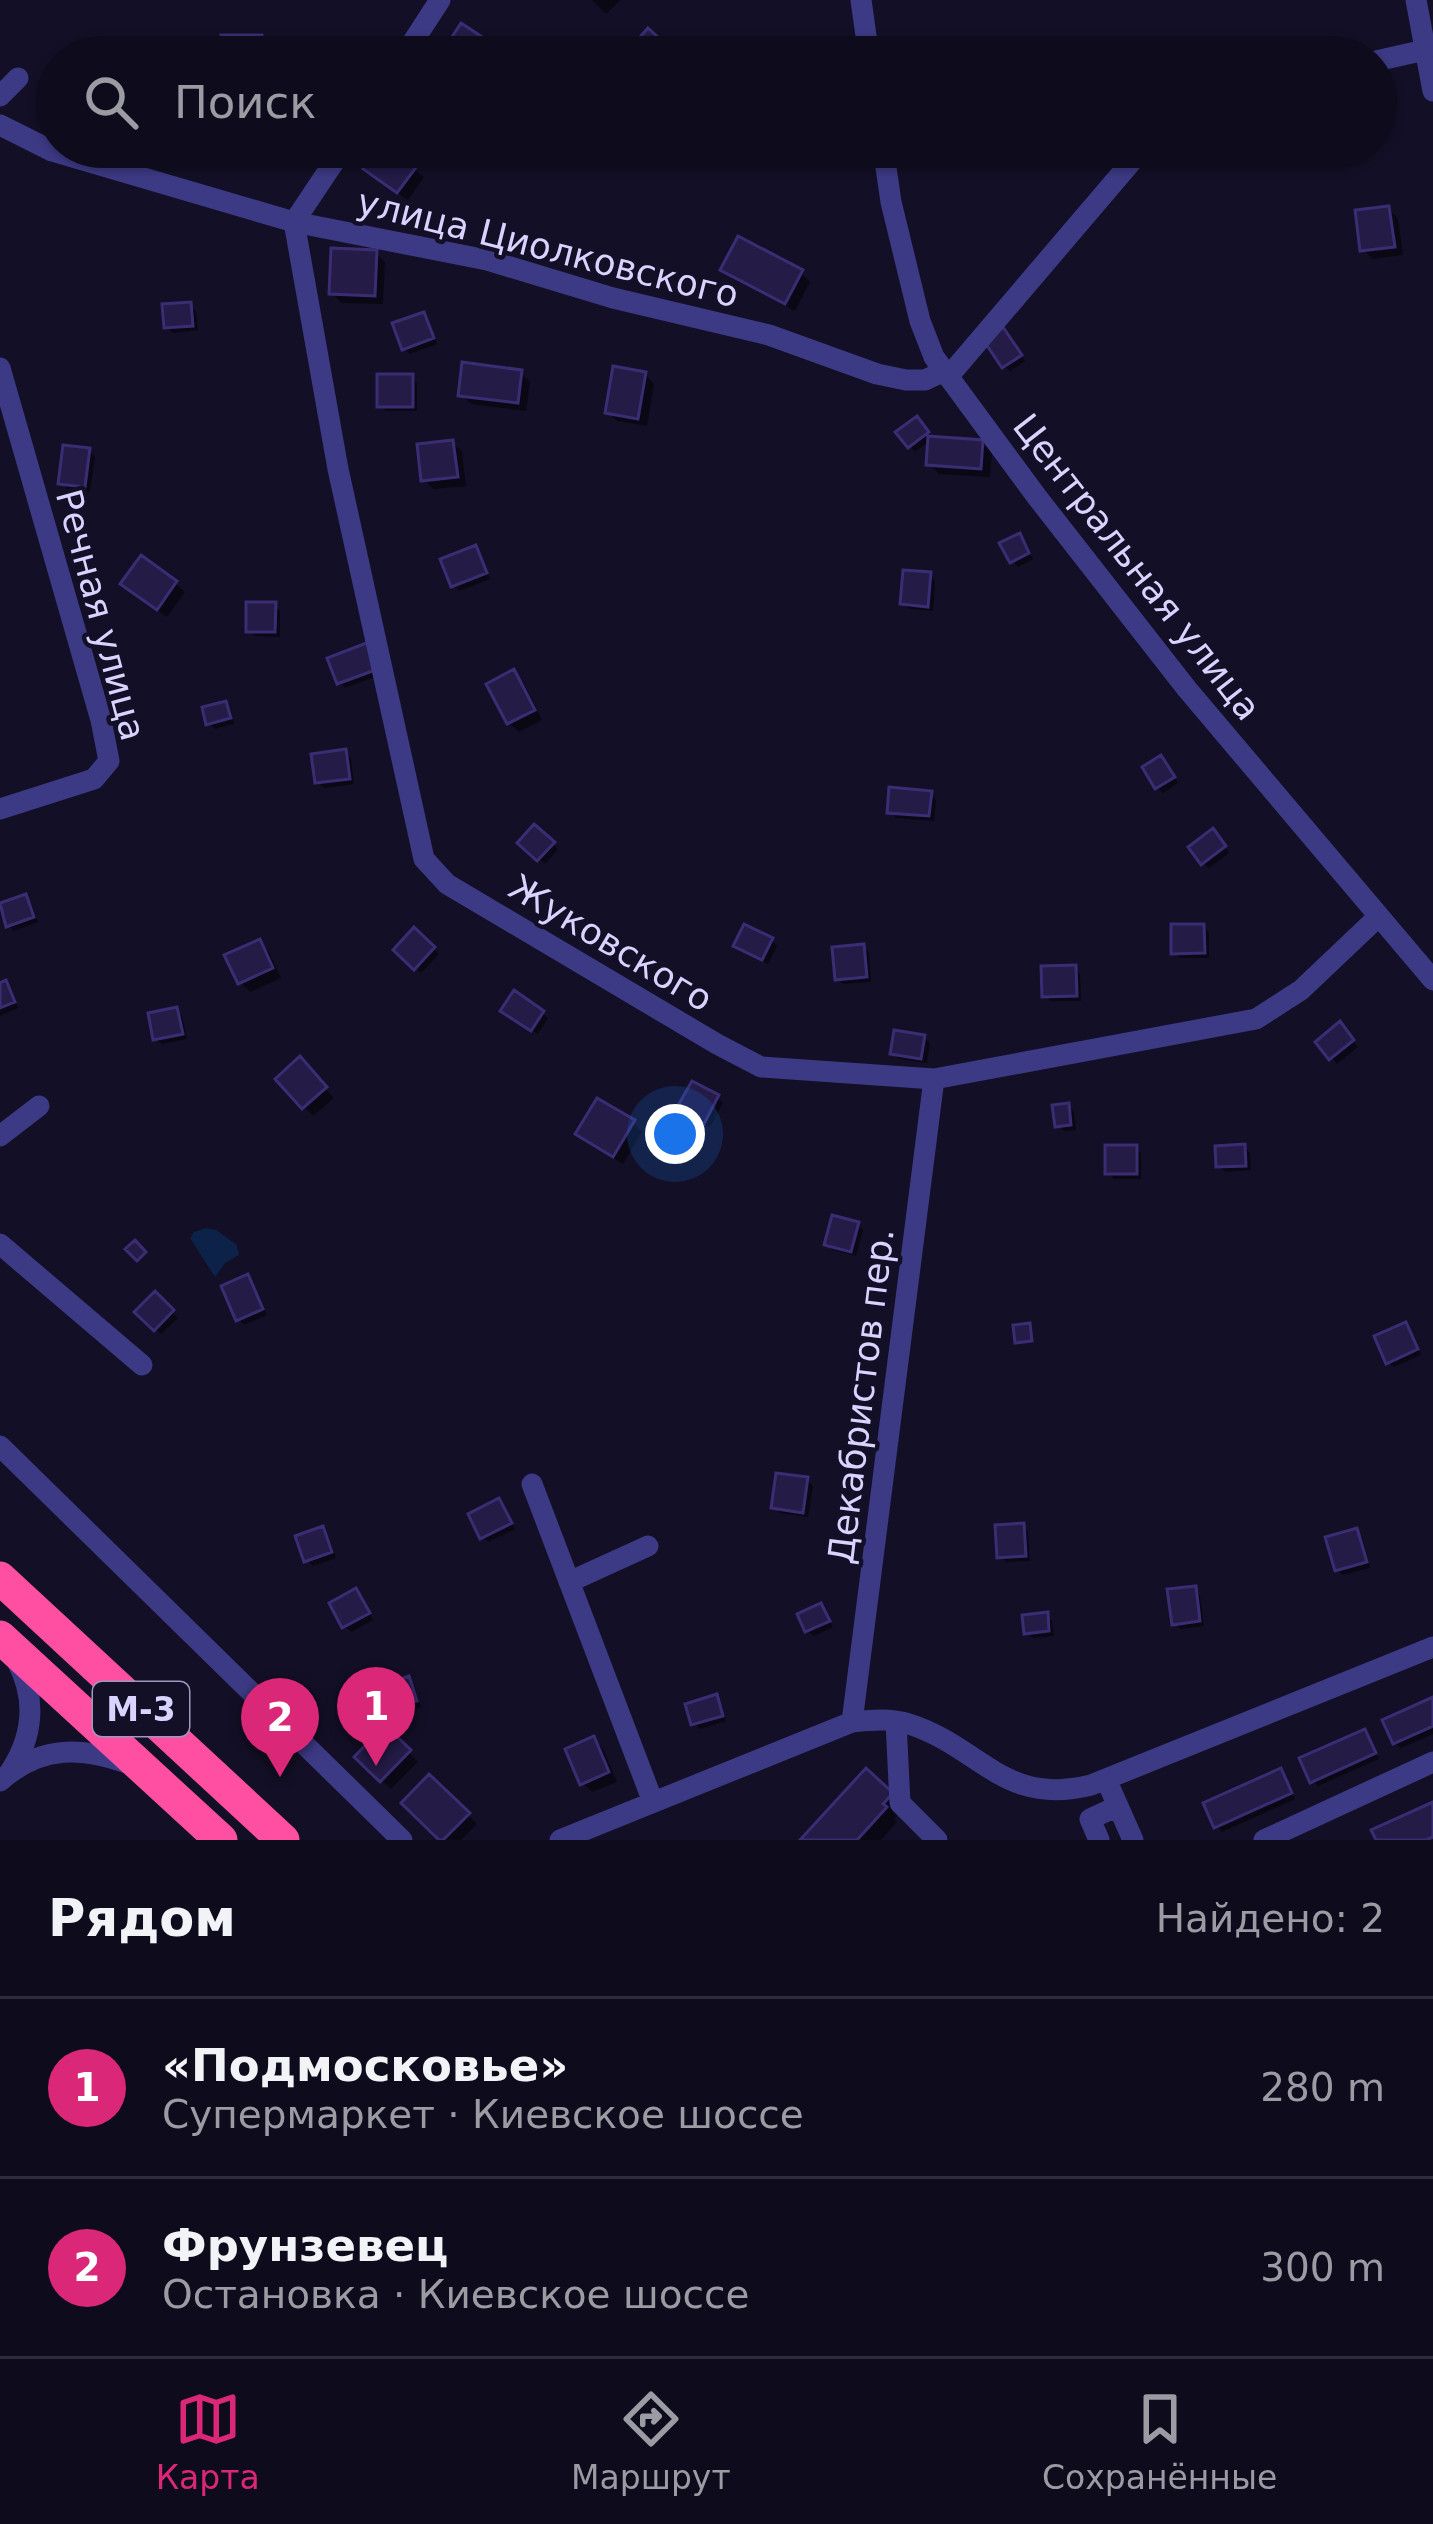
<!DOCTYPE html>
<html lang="ru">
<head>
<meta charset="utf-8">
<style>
	body { margin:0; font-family:"DejaVu Sans",sans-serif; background:#171425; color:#f1f3f6 }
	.you { position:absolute; left:675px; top:1134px; width:42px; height:42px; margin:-30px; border:9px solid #fff; border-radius:50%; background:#1a73e8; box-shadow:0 0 0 18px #1a73e833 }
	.badge { display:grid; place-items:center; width:78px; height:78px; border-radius:50%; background:#db2777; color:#fff; font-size:39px; font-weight:700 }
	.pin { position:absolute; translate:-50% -99px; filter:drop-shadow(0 3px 6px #0008) }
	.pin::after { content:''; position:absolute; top:63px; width:42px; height:36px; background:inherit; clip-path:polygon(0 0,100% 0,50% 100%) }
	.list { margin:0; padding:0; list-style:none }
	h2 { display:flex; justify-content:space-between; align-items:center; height:156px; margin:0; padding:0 48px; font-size:51px }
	h2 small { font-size:39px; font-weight:400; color:#9b9ba3 }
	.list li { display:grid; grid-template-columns:78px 1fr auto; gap:36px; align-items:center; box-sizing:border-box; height:180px; padding:0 48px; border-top:3px solid #2e2b3b }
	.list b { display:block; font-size:45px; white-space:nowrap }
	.list p { margin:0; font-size:39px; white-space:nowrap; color:#9b9ba3 }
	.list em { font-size:39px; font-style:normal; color:#9b9ba3 }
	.icon { flex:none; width:66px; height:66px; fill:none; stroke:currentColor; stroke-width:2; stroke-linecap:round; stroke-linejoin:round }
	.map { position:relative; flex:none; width:1433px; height:1840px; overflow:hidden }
	.search { position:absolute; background:#0e0b1c; box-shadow:0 3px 9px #0004; left:36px; right:36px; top:36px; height:132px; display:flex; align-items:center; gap:30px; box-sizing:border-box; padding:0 42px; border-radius:66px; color:#9b9ba3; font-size:45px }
	.sheet { height:516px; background:#0e0b1c }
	nav { display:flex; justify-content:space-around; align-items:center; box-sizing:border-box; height:168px; border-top:3px solid #2e2b3b; background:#0e0b1c; font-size:33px; color:#9b9ba3 }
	nav a { display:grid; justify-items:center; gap:6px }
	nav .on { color:#db2777 }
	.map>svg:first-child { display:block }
	.water { fill:#0c2248 }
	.shadow { fill:#0007 }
	.building { fill:#241b47; stroke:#3b2d73; stroke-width:3 }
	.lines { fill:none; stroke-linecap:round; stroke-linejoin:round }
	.minor { stroke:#3d3a85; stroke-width:21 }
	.highway { stroke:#ff4fa3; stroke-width:33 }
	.labels { text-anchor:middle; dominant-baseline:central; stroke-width:9; stroke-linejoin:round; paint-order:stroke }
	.shield { fill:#130f26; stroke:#9e99be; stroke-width:3 }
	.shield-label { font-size:33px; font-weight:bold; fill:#d9d4ff }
	.street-label { font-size:36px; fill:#d9d4ff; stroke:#130f26 }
</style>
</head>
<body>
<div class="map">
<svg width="1433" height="1840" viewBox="0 0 1433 1840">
	<rect width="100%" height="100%" fill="#130f26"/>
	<path class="water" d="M 206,1228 L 216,1230 L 236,1244 L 239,1255 L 225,1263 L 215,1277 L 190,1238 L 194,1232 Z"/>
	<path class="shadow" d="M 592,0 L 621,0 L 606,14 Z
		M 382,147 L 424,177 L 408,200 L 376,178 Z
		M 1388,209 L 1398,218 L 1403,255 L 1373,259 L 1363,250 Z
		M 375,253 L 385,262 L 383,304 L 341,303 L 332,293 Z
		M 724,270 L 801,273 L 810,282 L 795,311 L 733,279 Z
		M 190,305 L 196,311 L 198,330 L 173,333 L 167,327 Z
		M 423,315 L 429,321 L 437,344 L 410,354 L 404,348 Z
		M 1009,337 L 1025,361 L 1010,371 L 1004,366 Z
		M 520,373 L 530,382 L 526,411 L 471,404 L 461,395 Z
		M 645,374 L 654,384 L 647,426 L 617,421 L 608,412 Z
		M 411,377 L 417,383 L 417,411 L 386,411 L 380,405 Z
		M 922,425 L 933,440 L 982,443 L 992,453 L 990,477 L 939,474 L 929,464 L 931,440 L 915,452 L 899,433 Z
		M 452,443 L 462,452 L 466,486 L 434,489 L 424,480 Z
		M 89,451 L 95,457 L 90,492 L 67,489 L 62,483 Z
		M 1019,537 L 1033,559 L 1018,567 L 1012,561 Z
		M 475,549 L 481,555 L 490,579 L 459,591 L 453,585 Z
		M 929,575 L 935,581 L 933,611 L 909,609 L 903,603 Z
		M 175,583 L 185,592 L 167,617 L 133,593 Z
		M 274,605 L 280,611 L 280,637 L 255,636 L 249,631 Z
		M 368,646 L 382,674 L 345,688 L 340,682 Z
		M 514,673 L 523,682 L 542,720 L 519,732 L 509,723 Z
		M 225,704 L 231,710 L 234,724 L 215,729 L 209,723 Z
		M 345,753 L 351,758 L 354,784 L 324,788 L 318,782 Z
		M 1166,765 L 1178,783 L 1163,793 L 1157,787 Z
		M 930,794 L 936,800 L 934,821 L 896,818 L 890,812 Z
		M 535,828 L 558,849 L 545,864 L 521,843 Z
		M 1218,838 L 1229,853 L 1209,868 L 1203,863 Z
		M 25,897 L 31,903 L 38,922 L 14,931 L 8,925 Z
		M 1203,927 L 1209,932 L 1209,958 L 1180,958 L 1174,952 Z
		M 414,932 L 439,954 L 421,973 L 397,950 Z
		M 771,940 L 777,946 L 768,964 L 737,946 Z
		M 259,942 L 269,952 L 281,978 L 250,992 L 241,983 Z
		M 863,947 L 869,953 L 871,982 L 843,984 L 837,979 Z
		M 1075,968 L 1080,974 L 1081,1001 L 1051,1001 L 1045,996 Z
		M 5,984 L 11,989 L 18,1008 L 0,1016 L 0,986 Z
		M 176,1011 L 182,1016 L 187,1039 L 162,1044 L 156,1039 Z
		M 542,1013 L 548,1018 L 538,1034 L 510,1016 Z
		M 1345,1031 L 1358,1047 L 1337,1064 L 1319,1042 Z
		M 924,1038 L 930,1043 L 927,1063 L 899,1059 L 893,1053 Z
		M 300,1061 L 334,1098 L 313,1116 L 279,1079 Z
		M 717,1098 L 723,1103 L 710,1127 L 680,1109 Z
		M 1068,1106 L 1074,1112 L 1076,1130 L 1064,1131 L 1058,1125 Z
		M 633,1123 L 642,1132 L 623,1164 L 588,1143 L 579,1133 Z
		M 1244,1147 L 1250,1153 L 1251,1170 L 1225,1172 L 1219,1166 Z
		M 1135,1148 L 1141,1153 L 1141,1179 L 1114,1179 L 1108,1173 Z
		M 857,1225 L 863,1230 L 856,1256 L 833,1250 L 827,1244 Z
		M 247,1278 L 253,1284 L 267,1315 L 244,1325 L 239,1320 Z
		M 155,1295 L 178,1318 L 161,1334 L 138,1312 Z
		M 1405,1326 L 1411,1331 L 1421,1355 L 1394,1367 L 1388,1362 Z
		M 807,1480 L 813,1486 L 808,1517 L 780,1513 L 774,1507 Z
		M 499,1502 L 515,1529 L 488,1542 L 483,1537 Z
		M 1023,1526 L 1028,1532 L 1030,1561 L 1006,1562 L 1000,1556 Z
		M 322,1530 L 328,1535 L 336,1558 L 313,1566 L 307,1560 Z
		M 1356,1531 L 1362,1537 L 1370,1568 L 1343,1575 L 1337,1570 Z
		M 1195,1589 L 1200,1595 L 1204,1626 L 1181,1629 L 1175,1624 Z
		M 356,1592 L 373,1620 L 351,1632 L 345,1626 Z
		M 821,1607 L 833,1627 L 814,1636 L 808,1631 Z
		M 1046,1616 L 1052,1621 L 1054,1636 L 1033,1638 L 1027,1632 Z
		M 408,1680 L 413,1685 L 421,1707 L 403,1713 L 397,1707 Z
		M 716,1698 L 721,1704 L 726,1721 L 700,1729 L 694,1723 Z
		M 1433,1700 L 1433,1734 L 1401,1748 L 1395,1743 Z
		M 385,1729 L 418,1762 L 391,1789 L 358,1757 Z
		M 1364,1732 L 1370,1738 L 1379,1759 L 1318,1786 L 1313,1781 Z
		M 594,1740 L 603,1749 L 617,1782 L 592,1792 L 583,1783 Z
		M 866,1772 L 904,1808 L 894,1819 L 897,1822 L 881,1840 L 804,1840 Z
		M 1280,1772 L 1286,1778 L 1295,1799 L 1222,1832 L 1216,1826 Z
		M 429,1778 L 477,1824 L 461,1840 L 443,1840 L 405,1803 Z"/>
	<path class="building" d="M 461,23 L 499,48 L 493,57 L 450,57 L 442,52 Z
		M 648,28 L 669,47 L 660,57 L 644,57 L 632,46 Z
		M 221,35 L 262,35 L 262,57 L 221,57 Z
		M 378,147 L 390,147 L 417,166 L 397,193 L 363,169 Z
		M 1389,206 L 1395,247 L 1360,251 L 1355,210 Z
		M 738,236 L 803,270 L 785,304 L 720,270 Z
		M 331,248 L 377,250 L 375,296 L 329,294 Z
		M 191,302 L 193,326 L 164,328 L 162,304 Z
		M 424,312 L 434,338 L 402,350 L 392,323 Z
		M 1003,327 L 1022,355 L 1002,368 L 984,341 Z
		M 462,362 L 522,370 L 518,403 L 458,396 Z
		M 613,366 L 646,372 L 638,419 L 605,413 Z
		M 377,374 L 413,374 L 413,407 L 377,407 Z
		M 917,416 L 929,432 L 908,448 L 895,432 Z
		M 928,436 L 983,440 L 981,469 L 926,465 Z
		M 453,440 L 458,477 L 421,481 L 417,444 Z
		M 63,445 L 90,448 L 85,487 L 58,484 Z
		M 1020,533 L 1029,553 L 1010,563 L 999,543 Z
		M 476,545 L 487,573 L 451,587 L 440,559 Z
		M 141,555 L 177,581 L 157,610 L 120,584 Z
		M 903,570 L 931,572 L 928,607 L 900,604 Z
		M 246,602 L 276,602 L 275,632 L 246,632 Z
		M 369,642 L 378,669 L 337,684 L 327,658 Z
		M 514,669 L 535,710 L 507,724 L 486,684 Z
		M 226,701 L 231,718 L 206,725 L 202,707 Z
		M 346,749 L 350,779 L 315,783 L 311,754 Z
		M 1161,755 L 1175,777 L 1155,789 L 1142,767 Z
		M 889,787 L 932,791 L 929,816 L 887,813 Z
		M 534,824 L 555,842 L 537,861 L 517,843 Z
		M 1213,828 L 1226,846 L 1201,865 L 1188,847 Z
		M 26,894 L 34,917 L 6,927 L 0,903 Z
		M 744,924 L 773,938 L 762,960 L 733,946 Z
		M 1171,924 L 1204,924 L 1205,953 L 1171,954 Z
		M 414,927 L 435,947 L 414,970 L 393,950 Z
		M 260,939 L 273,968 L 238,984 L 224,955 Z
		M 864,944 L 867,977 L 835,980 L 832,947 Z
		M 1076,965 L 1077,996 L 1042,997 L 1041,966 Z
		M 6,980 L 15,1002 L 0,1008 L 0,983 Z
		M 514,990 L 544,1011 L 531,1031 L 500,1011 Z
		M 177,1007 L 183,1034 L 153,1040 L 148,1013 Z
		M 1340,1021 L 1354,1040 L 1329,1060 L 1315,1042 Z
		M 894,1030 L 925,1035 L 921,1059 L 890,1054 Z
		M 300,1056 L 327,1087 L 302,1109 L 275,1079 Z
		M 692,1081 L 719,1095 L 704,1124 L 676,1109 Z
		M 597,1098 L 635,1120 L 613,1157 L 575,1134 Z
		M 1069,1103 L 1071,1125 L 1055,1127 L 1052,1105 Z
		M 1245,1144 L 1246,1166 L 1216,1167 L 1215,1146 Z
		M 1105,1145 L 1137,1145 L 1137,1174 L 1105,1174 Z
		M 832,1215 L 859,1222 L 851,1252 L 824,1245 Z
		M 135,1240 L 146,1252 L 137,1261 L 125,1249 Z
		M 248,1274 L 263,1309 L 236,1321 L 221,1286 Z
		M 155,1291 L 174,1310 L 154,1331 L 134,1312 Z
		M 1406,1322 L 1418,1349 L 1386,1364 L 1374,1336 Z
		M 1030,1323 L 1032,1341 L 1015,1343 L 1013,1325 Z
		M 776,1473 L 808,1477 L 803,1513 L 771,1508 Z
		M 499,1498 L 512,1523 L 480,1539 L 468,1514 Z
		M 1024,1523 L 1026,1556 L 997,1558 L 995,1525 Z
		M 323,1526 L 332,1552 L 304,1562 L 295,1536 Z
		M 1357,1528 L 1367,1562 L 1335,1571 L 1325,1537 Z
		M 1196,1586 L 1200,1621 L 1172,1625 L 1167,1589 Z
		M 356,1588 L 370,1613 L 342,1628 L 329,1603 Z
		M 821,1603 L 830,1621 L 805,1632 L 797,1614 Z
		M 1048,1612 L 1049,1631 L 1024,1634 L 1022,1615 Z
		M 409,1676 L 417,1701 L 394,1708 L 386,1684 Z
		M 717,1694 L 723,1716 L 691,1725 L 685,1704 Z
		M 1433,1697 L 1433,1726 L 1393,1744 L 1382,1720 Z
		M 385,1725 L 411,1750 L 380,1782 L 354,1757 Z
		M 1365,1729 L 1376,1753 L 1310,1783 L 1299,1758 Z
		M 594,1736 L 609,1772 L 580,1785 L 565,1749 Z
		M 866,1768 L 893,1793 L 883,1804 L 887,1807 L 857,1840 L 800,1840 Z
		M 1281,1768 L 1292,1793 L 1214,1828 L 1203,1803 Z
		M 429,1774 L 470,1813 L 443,1840 L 439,1840 L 401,1803 Z
		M 1433,1802 L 1433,1837 L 1426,1840 L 1376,1840 L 1371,1830 Z"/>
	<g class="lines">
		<path class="minor" d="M 861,0 L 869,57
			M 1416,0 L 1433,91
			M 403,57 L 440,0
			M 1376,61 L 1425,50
			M 0,96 L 18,78
			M 0,125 L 52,151 L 294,222 L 487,260 L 613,298 L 769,335 L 877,374 L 906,380 L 925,380 L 944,371
			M 344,147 L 294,222 L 338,469 L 424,859 L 447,884 L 717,1044 L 761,1067 L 934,1079 L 1256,1019 L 1301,990 L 1379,916
			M 883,147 L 891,202 L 920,321 L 934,357 L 1037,497 L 1187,689 L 1433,980
			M 0,368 L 101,720 L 109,761 L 94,779 L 0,809
			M 948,377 L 1144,147
			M 0,1136 L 39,1106
			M 0,1244 L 142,1365
			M 0,1446 L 402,1840
			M 532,1484 L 653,1802
			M 569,1582 L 648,1546
			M 852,1722 L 934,1079
			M 896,1722 L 900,1803 L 937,1840
			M 10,1772 C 33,1737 37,1699 17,1661
			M 1106,1779 L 1133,1840
			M 0,1781 C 42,1744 83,1747 132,1765
			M 560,1840 L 852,1722 C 871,1720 891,1718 909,1724 C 981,1747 1004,1807 1091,1785 L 1433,1647
			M 1099,1840 L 1090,1819 L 1118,1806
			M 1264,1840 L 1433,1762"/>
		<path class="highway" d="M 0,1578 L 283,1840
			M 0,1637 L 221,1840"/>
	</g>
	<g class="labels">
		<rect class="shield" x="93" y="1682" width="96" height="54" rx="9"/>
		<g class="shield-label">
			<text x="141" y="1709">М-3</text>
		</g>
		<g class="street-label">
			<text transform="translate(548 248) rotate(14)">улица Циолковского</text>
			<text transform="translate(1137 567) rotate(52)">Центральная улица</text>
			<text transform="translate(101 615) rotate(75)">Речная улица</text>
			<text transform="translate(611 943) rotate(31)">Жуковского</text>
			<text transform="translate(861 1396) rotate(-83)">Декабристов пер.</text>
		</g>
	</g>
</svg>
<div class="you"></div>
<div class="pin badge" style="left:376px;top:1766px">1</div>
<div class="pin badge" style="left:280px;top:1777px">2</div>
<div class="search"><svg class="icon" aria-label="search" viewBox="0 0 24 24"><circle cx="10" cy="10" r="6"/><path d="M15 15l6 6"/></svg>Поиск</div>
</div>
<section class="sheet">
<h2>Рядом<small>Найдено: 2</small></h2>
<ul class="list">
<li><span class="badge">1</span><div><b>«Подмосковье»</b><p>Супермаркет · Киевское шоссе</p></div><em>280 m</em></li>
<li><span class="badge">2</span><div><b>Фрунзевец</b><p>Остановка · Киевское шоссе</p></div><em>300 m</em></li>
</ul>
</section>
<nav>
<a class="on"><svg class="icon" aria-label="map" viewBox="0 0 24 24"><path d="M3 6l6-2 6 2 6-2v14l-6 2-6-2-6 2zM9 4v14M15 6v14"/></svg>Карта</a>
<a><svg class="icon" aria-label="directions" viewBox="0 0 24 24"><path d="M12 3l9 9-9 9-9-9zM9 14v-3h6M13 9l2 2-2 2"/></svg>Маршрут</a>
<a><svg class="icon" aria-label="saved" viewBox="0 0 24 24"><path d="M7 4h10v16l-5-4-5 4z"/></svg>Сохранённые</a>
</nav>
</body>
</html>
